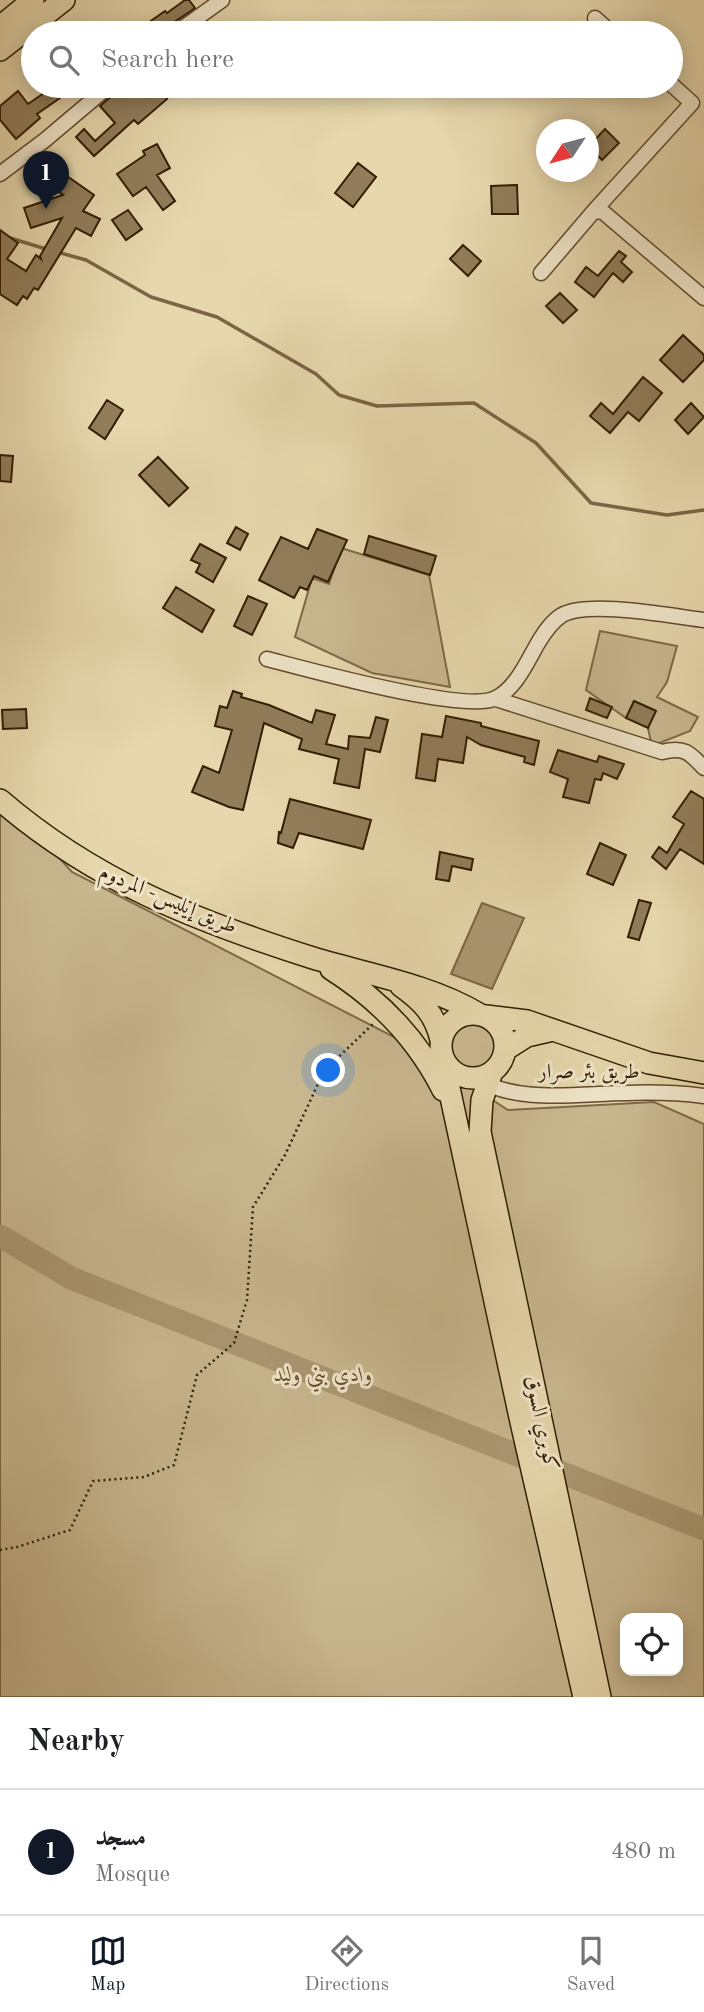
<!DOCTYPE html>
<html lang="en">
<head>
<meta charset="utf-8">
<style>
	body { margin:0; font-family:"Old Standard TT",Amiri,serif; background:#f6f6f6; color:#202124 }
	.controls { position:absolute; right:21px; bottom:21px; display:grid; overflow:hidden; border-radius:14px; box-shadow:0 4px 18px #0003 }
	.controls button { width:63px; height:63px; display:grid; place-items:center; padding:0; border:0; border-bottom:2px solid #e0e0e0; background:#fff; color:#202124; font:35px sans-serif }
	.compass { position:absolute; left:536px; top:119px; width:63px; height:63px; border-radius:50%; background:#fff; box-shadow:0 4px 18px #0003; rotate:234deg }
	.you { position:absolute; left:329px; top:1071px; width:24px; height:24px; margin:-18px; border:5px solid #fff; border-radius:50%; background:#1a73e8; box-shadow:0 0 0 10px #1a73e833 }
	.badge { display:grid; place-items:center; width:46px; height:46px; border-radius:50%; background:#111827; color:#fff; font-size:23px; font-weight:700 }
	.pin { position:absolute; translate:-50% -58px; filter:drop-shadow(0 2px 4px #0008) }
	.pin::after { content:''; position:absolute; top:37px; width:24px; height:21px; background:inherit; clip-path:polygon(0 0,100% 0,50% 100%) }
	.list { margin:0; padding:0; list-style:none }
	h2 { display:flex; justify-content:space-between; align-items:center; height:91px; margin:0; padding:0 28px; font-size:30px }
	h2 small { font-size:23px; font-weight:400; color:#757577 }
	.list li { display:grid; grid-template-columns:46px 1fr auto; gap:21px; align-items:center; box-sizing:border-box; height:126px; padding:0 28px; border-top:2px solid #e0e0e0 }
	.list b { display:block; font-size:26px; white-space:nowrap }
	.list p { margin:0; font-size:23px; white-space:nowrap; color:#757577 }
	.list em { font-size:23px; font-style:normal; color:#757577 }
	.icon { flex:none; width:38px; height:38px; fill:none; stroke:currentColor; stroke-width:2; stroke-linecap:round; stroke-linejoin:round }
	.map { position:relative; flex:none; width:704px; height:1697px; overflow:hidden }
	.search { position:absolute; background:#fff; box-shadow:0 4px 18px #0003; left:21px; right:21px; top:21px; height:77px; display:flex; align-items:center; gap:18px; box-sizing:border-box; padding:0 24px; border-radius:38px; color:#757577; font-size:26px }
	.sheet { height:217px; background:#fff }
	nav { display:flex; justify-content:space-around; align-items:center; box-sizing:border-box; height:98px; border-top:2px solid #e0e0e0; background:#fff; font-size:19px; color:#757577 }
	nav a { display:grid; justify-items:center; gap:4px }
	nav .on { color:#111827 }
	.map>svg:first-child { display:block }
	.green { fill:#c8b78f; stroke:#7e6948; stroke-width:2; fill-rule:evenodd }
	.water { fill:#aa9772; stroke:#7b6545; stroke-width:2 }
	.lines { fill:none; stroke-linecap:round; stroke-linejoin:round }
	.stream { stroke:#7b6545; stroke-width:3.5 }
	.river { stroke:#aa9772; stroke-width:23 }
	.building { fill:#917d5a; stroke:#351b02; stroke-width:2 }
	.minor-casing { stroke:#614a2c; stroke-width:17 }
	.highway-casing { stroke:#351b02; stroke-width:24 }
	.path { stroke:#351b02; stroke-width:2.5; stroke-dasharray:2 3.5; stroke-linecap:butt }
	.minor { stroke:#efe5c9; stroke-width:14 }
	.highway { stroke:#e6d7ac; stroke-width:21 }
	.labels { text-anchor:middle; dominant-baseline:central; stroke-width:6; stroke-linejoin:round; paint-order:stroke }
	.street-label { font-size:21px; fill:#351b02; stroke:#efe5c9 }
	.park-label { font-size:21px; font-style:italic; fill:#614a2c; stroke:#efe5c9 }
</style>
</head>
<body>
<div class="map">
<svg width="704" height="1697" viewBox="0 0 704 1697">
	<rect width="100%" height="100%" fill="#e6d7ac"/>
	<filter id="stains"><feTurbulence type="fractalNoise" baseFrequency=".00286" numOctaves="4"/><feColorMatrix values="0 0 0 0 .2 0 0 0 0 .09 0 0 0 0 .02 0 0 0 .5 -.17"/></filter>
	<radialGradient id="worn" r=".72"><stop offset=".6" stop-color="#630" stop-opacity="0"/><stop offset="1" stop-color="#630" stop-opacity=".3"/></radialGradient>
	<path class="green" d="M 341,548 L 429,575 L 450,687 L 372,673 L 295,637 L 312,578 L 329,584 Z
		M 600,631 L 677,646 L 667,682 L 657,697 L 698,717 L 690,731 L 657,744 L 651,742 L 648,728 L 655,710 L 634,701 L 626,718 L 586,690 Z
		M 0,793 L 72,872 L 402,1041 L 508,1110 L 654,1102 L 704,1124 L 704,1697 L 0,1697 ZM 625,1618 L 678,1618 L 678,1671 L 625,1671 Z
		M451 1047a22 22 0 1 1 44 0a22 22 0 1 1-44 0Z"/>
	<path class="water" d="M 482,903 L 524,918 L 492,989 L 451,974 Z"/>
	<g class="lines">
		<path class="stream" d="M 10,238 L 46,249
			M 57,252 L 86,260 L 151,297 L 217,317 L 316,374 L 339,395 L 377,406 L 474,403 L 536,443 L 591,503 L 667,515 L 704,510"/>
		<path class="river" d="M 0,1236 L 71,1278 L 704,1529"/>
	</g>
	<path class="building" d="M 185,0 L 189,0 L 195,8 L 170,25 L 166,33 L 151,33 L 145,25 L 165,11 L 167,13 Z
		M 123,86 L 139,86 L 147,96 L 157,87 L 167,99 L 138,124 L 134,120 L 94,156 L 76,137 L 84,129 L 95,141 L 115,123 L 100,106 Z
		M 53,87 L 60,98 L 37,114 L 40,118 L 16,139 L 0,120 L 0,106 L 18,91 L 28,104 Z
		M 605,129 L 619,143 L 602,160 L 589,146 Z
		M 157,144 L 170,168 L 157,175 L 175,201 L 163,210 L 146,187 L 133,196 L 117,174 L 145,155 L 143,151 Z
		M 44,160 L 94,195 L 83,211 L 100,219 L 91,236 L 76,228 L 38,290 L 34,288 L 27,299 L 23,296 L 17,305 L 0,294 L 0,230 L 18,243 L 7,259 L 26,271 L 36,255 L 41,259 L 40,256 L 62,218 L 31,228 L 24,208 L 63,195 L 34,174 Z
		M 358,163 L 376,177 L 353,207 L 335,193 Z
		M 517,185 L 518,214 L 492,214 L 491,186 Z
		M 128,210 L 142,229 L 126,240 L 112,220 Z
		M 463,245 L 481,261 L 468,276 L 450,259 Z
		M 619,251 L 626,256 L 621,262 L 632,272 L 623,282 L 613,273 L 594,297 L 575,282 L 586,267 L 598,276 Z
		M 560,293 L 577,310 L 563,323 L 546,306 Z
		M 683,335 L 704,355 L 704,360 L 683,382 L 660,360 Z
		M 643,377 L 662,393 L 639,421 L 628,412 L 610,433 L 590,416 L 601,403 L 613,414 Z
		M 107,400 L 123,410 L 105,439 L 89,428 Z
		M 691,403 L 704,417 L 688,434 L 675,420 Z
		M 0,455 L 13,456 L 11,482 L 0,481 Z
		M 158,457 L 188,488 L 169,506 L 139,475 Z
		M 236,527 L 248,534 L 240,550 L 227,543 Z
		M 317,529 L 347,540 L 328,582 L 314,576 L 307,590 L 300,587 L 294,598 L 259,580 L 281,537 L 308,549 Z
		M 369,536 L 436,556 L 430,575 L 364,554 Z
		M 200,544 L 226,558 L 213,582 L 196,572 L 200,564 L 191,560 Z
		M 176,587 L 214,610 L 202,632 L 163,608 Z
		M 248,596 L 267,604 L 252,635 L 234,626 Z
		M 233,691 L 242,694 L 241,697 L 269,705 L 312,723 L 316,710 L 335,715 L 326,744 L 348,749 L 349,736 L 370,738 L 376,717 L 388,720 L 380,752 L 365,749 L 359,788 L 334,783 L 339,759 L 299,749 L 302,739 L 264,723 L 243,810 L 229,807 L 192,792 L 203,766 L 219,773 L 232,730 L 215,726 L 220,706 L 227,708 Z
		M 590,698 L 612,707 L 607,718 L 586,710 Z
		M 634,701 L 656,711 L 648,728 L 626,718 Z
		M 26,709 L 27,728 L 3,729 L 2,710 Z
		M 446,716 L 481,723 L 481,726 L 539,741 L 534,765 L 524,762 L 525,757 L 481,745 L 467,737 L 463,763 L 438,759 L 435,781 L 416,778 L 422,734 L 442,737 Z
		M 558,750 L 597,762 L 599,756 L 624,764 L 617,779 L 603,773 L 601,780 L 595,779 L 589,803 L 563,797 L 568,779 L 550,772 Z
		M 691,791 L 704,799 L 704,864 L 680,849 L 666,869 L 652,857 L 659,847 L 667,853 L 684,824 L 673,817 Z
		M 290,799 L 371,820 L 363,849 L 299,833 L 293,848 L 278,843 L 279,832 L 281,833 Z
		M 600,843 L 626,855 L 613,885 L 587,874 Z
		M 440,852 L 473,859 L 471,870 L 452,866 L 449,881 L 436,879 Z
		M 639,900 L 651,903 L 639,940 L 628,937 Z"/>
	<g class="lines">
		<g class="minor-casing">
			<path id="minor" d="M 595,18 L 612,33
				M 176,33 L 222,0
				M 0,174 L 45,140 L 109,86
				M 594,211 L 692,103 L 671,84
				M 541,273 L 594,211 L 603,212 L 704,298
				M 267,659 C 306,669 467,714 496,698 C 516,688 527,662 538,643 C 544,633 551,622 562,615 C 589,600 671,616 704,620
				M 496,699 L 662,752 C 684,746 690,753 704,768
				M 477,1078 C 516,1105 582,1093 627,1093 C 653,1092 679,1093 704,1096"/>
		</g>
		<g class="highway-casing">
			<path id="highway" d="M 0,27 L 33,0
				M 0,50 L 64,0
				M 0,800 C 94,881 196,921 313,958 C 369,975 428,984 479,1014
				M 331,969 C 380,1000 417,1038 443,1090
				M 401,986 C 422,1001 435,1014 441,1040
				M441 1046a32 32 0 1 1 64 0a32 32 0 1 1-64 0Z
				M 486,1016 L 527,1021 L 649,1063 L 704,1073
				M 505,1050 L 527,1036 L 553,1030
				M 443,1060 L 521,1422 L 584,1697
				M 492,1072 L 482,1100 L 480,1132 L 600,1697"/>
		</g>
		<path class="path" d="M 0,1550 L 17,1547 L 70,1530 L 93,1481 L 144,1477 L 174,1465 L 197,1375 L 234,1343 L 247,1300 L 253,1207 L 285,1155 L 324,1071 L 375,1022"/>
		<use href="#minor" class="minor"/>
		<use href="#highway" class="highway"/>
	</g>
	<g class="labels">
		<g class="street-label">
			<text transform="translate(168 900) rotate(23)">طريق إيليس- المردوم</text>
			<text x="589" y="1072">طريق بئر صرار</text>
			<text transform="translate(541 1423) rotate(78)">كوبري السوق</text>
		</g>
		<g class="park-label">
			<text x="323" y="1375">وادي بني وليد</text>
		</g>
	</g>
	<rect width="100%" height="100%" filter="url(#stains)"/>
	<rect width="100%" height="100%" fill="url(#worn)"/>
</svg>
<div class="controls">
<button><svg class="icon" aria-label="locate" viewBox="0 0 24 24"><circle cx="12" cy="12" r="6"/><path d="M12 2v4M12 18v4M2 12h4M18 12h4"/></svg></button>
</div>
<svg class="compass" viewBox="-18 -18 36 36"><path d="M0-13l5 13h-10z" fill="#e53935"/><path d="M0 13l5-13h-10z" fill="#757577"/></svg>
<div class="you"></div>
<div class="pin badge" style="left:46px;top:209px">1</div>
<div class="search"><svg class="icon" aria-label="search" viewBox="0 0 24 24"><circle cx="10" cy="10" r="6"/><path d="M15 15l6 6"/></svg>Search here</div>
</div>
<section class="sheet">
<h2>Nearby<small></small></h2>
<ul class="list">
<li><span class="badge">1</span><div><b>مسجد</b><p>Mosque</p></div><em>480 m</em></li>
</ul>
</section>
<nav>
<a class="on"><svg class="icon" aria-label="map" viewBox="0 0 24 24"><path d="M3 6l6-2 6 2 6-2v14l-6 2-6-2-6 2zM9 4v14M15 6v14"/></svg>Map</a>
<a><svg class="icon" aria-label="directions" viewBox="0 0 24 24"><path d="M12 3l9 9-9 9-9-9zM9 14v-3h6M13 9l2 2-2 2"/></svg>Directions</a>
<a><svg class="icon" aria-label="saved" viewBox="0 0 24 24"><path d="M7 4h10v16l-5-4-5 4z"/></svg>Saved</a>
</nav>
</body>
</html>
